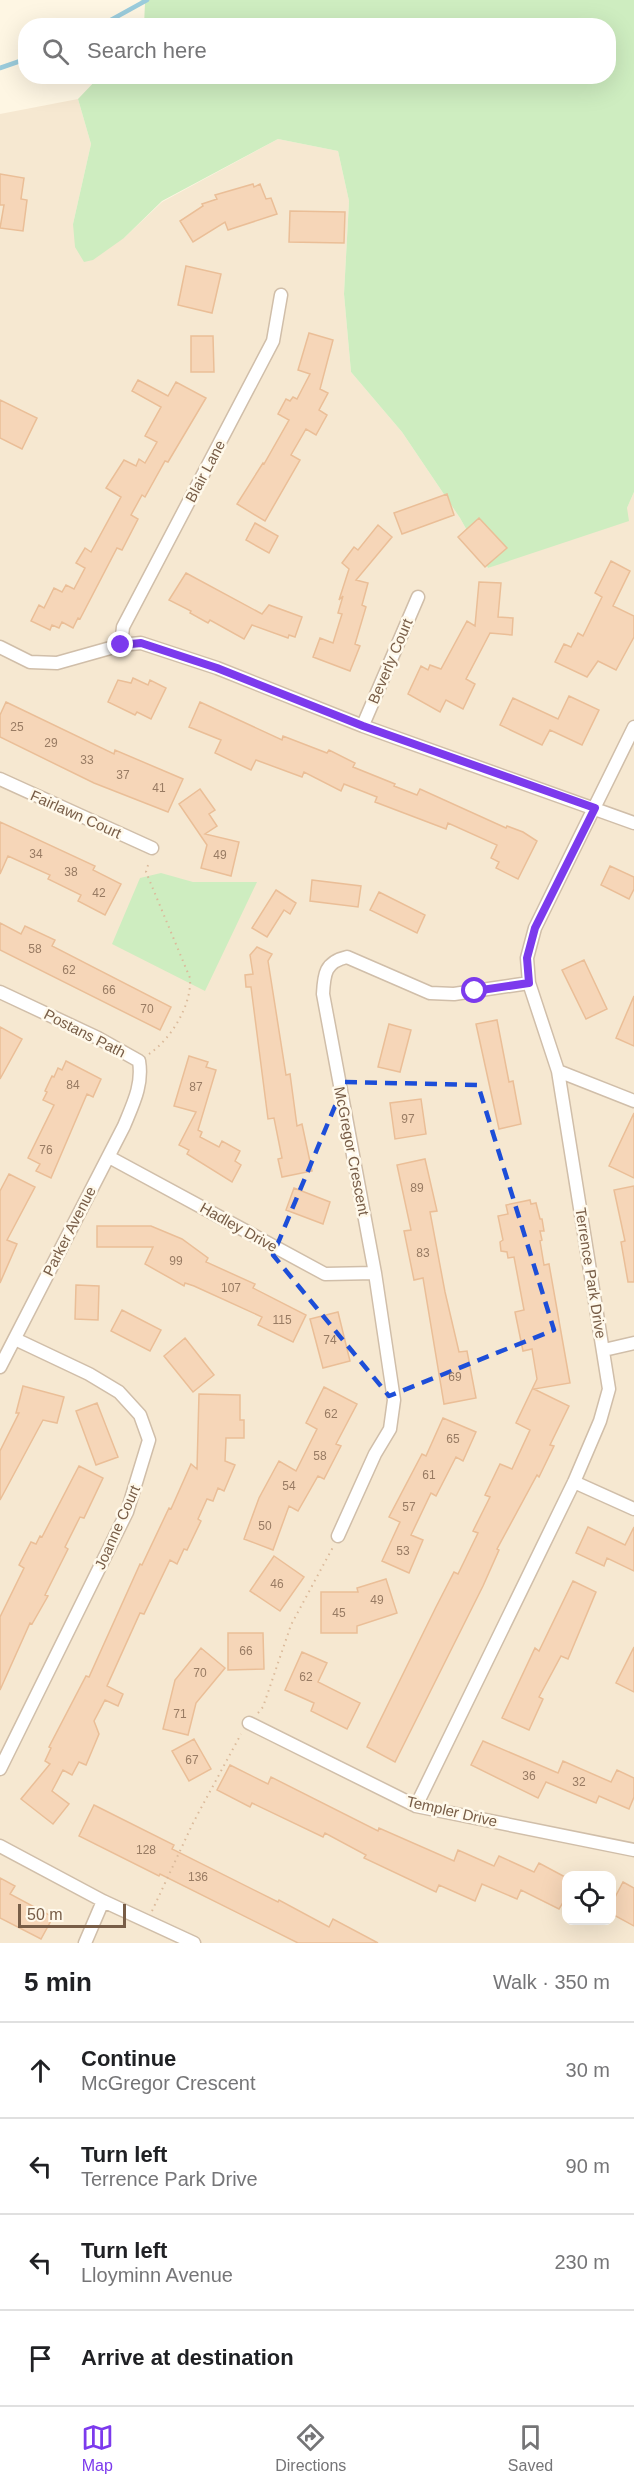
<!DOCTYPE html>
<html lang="en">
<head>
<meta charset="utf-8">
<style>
	body { margin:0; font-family:Helvetica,sans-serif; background:#f2f2f2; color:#202124 }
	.controls { position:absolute; right:18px; bottom:18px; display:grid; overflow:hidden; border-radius:12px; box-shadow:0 6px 24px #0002 }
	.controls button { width:54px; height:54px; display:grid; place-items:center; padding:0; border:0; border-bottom:2px solid #e0e0e0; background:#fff; color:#202124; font:30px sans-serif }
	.scale { position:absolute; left:18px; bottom:15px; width:108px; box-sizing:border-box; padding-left:6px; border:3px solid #785d47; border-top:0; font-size:16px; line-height:21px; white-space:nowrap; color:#785d47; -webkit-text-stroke:4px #fff9eb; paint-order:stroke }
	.stop { position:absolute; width:18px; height:18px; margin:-14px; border:4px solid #7c3aed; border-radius:50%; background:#fff }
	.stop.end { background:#7c3aed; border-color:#fff; box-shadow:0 2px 6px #0008 }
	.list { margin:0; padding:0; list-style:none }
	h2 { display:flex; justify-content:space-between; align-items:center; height:78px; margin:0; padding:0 24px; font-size:26px }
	h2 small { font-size:20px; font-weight:400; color:#757577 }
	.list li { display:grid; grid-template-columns:39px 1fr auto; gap:18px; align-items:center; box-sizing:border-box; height:96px; padding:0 24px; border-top:2px solid #e0e0e0 }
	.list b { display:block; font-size:22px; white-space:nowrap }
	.list p { margin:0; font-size:20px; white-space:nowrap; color:#757577 }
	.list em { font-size:20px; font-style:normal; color:#757577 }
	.icon { flex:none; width:33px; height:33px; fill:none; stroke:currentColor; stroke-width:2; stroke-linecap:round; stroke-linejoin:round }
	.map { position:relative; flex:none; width:634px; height:1943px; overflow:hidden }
	.search { position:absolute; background:#fff; box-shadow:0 6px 24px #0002; left:18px; right:18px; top:18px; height:66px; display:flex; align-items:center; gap:15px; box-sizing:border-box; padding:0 21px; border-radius:24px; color:#757577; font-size:22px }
	.sheet { height:462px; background:#fff }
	nav { display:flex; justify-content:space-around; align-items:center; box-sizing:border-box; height:84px; border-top:2px solid #e0e0e0; background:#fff; font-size:16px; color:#757577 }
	nav a { display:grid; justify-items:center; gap:3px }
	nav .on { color:#7c3aed }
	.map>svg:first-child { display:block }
	.residential { fill:#f6e8d1; fill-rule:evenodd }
	.green { fill:#ceedc0 }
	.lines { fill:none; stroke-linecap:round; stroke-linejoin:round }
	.stream { stroke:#9bccdc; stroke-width:4.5 }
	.building { fill:#f6d6b8; stroke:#eabe97; stroke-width:1.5 }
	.minor-casing { stroke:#d0bea9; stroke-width:15 }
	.path { stroke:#dbba9b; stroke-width:2; stroke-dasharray:1.5 4.5; stroke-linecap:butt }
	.minor { stroke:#fff; stroke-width:12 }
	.route { stroke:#7c3aed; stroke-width:8 }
	.marked { fill:none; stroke:#1d4ed8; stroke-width:4.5; stroke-dasharray:12 8; stroke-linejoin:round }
	.labels { text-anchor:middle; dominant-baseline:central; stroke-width:5; stroke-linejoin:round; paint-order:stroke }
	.number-label { font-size:12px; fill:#987b63 }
	.street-label { font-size:15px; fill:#785d47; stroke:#fff9eb }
</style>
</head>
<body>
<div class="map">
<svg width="634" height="1943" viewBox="0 0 634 1943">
	<rect width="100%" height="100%" fill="#fef6e3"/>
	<path class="residential" d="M 78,99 L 91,144 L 73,224 L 124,238 L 162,202 L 278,139 L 338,151 L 349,201 L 344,294 L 351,372 L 402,432 L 460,518 L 488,568 L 627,508 L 634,492 L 634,1943 L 0,1943 L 0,114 ZM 566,1876 L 612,1876 L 612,1920 L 566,1920 Z"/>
	<path class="green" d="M 140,0 L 634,0 L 634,492 L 627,508 L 629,521 L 488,568 L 460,518 L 402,432 L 351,372 L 344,294 L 349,201 L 338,151 L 278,139 L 162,201 L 124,238 L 93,260 L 84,262 L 75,247 L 73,224 L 91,144 L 78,99 L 99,77 L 608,76 L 608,26 L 144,25 L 145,3 Z
		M 161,873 L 193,882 L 257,882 L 205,991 L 112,944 L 140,878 Z"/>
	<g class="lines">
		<path class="stream" d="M 100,26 L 147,0
			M 0,68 L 26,59"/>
	</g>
	<path class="building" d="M 0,174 L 24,178 L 21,199 L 27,200 L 23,231 L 0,228 L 4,205 L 0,205 Z
		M 253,184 L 254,187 L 260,184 L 266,199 L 271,198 L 277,214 L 228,230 L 225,222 L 193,242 L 180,221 L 203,206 L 202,204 L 217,199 L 215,195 Z
		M 290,211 L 345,212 L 344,243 L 289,242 Z
		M 186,266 L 221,274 L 212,313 L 178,305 Z
		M 309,333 L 333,340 L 320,389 L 328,393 L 319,410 L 327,415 L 316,435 L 306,429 L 291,455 L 300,460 L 265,521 L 237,504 L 263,463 L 264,464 L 289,420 L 278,414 L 286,399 L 290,401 L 293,397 L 297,399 L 310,374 L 298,370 Z
		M 191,336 L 213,336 L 214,372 L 191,372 Z
		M 138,380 L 168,396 L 176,382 L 206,398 L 168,462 L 165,461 L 145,497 L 142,495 L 131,515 L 138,519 L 122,550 L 117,548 L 80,619 L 78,618 L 73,628 L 62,622 L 59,628 L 52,625 L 50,630 L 31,621 L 39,605 L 44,608 L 54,588 L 62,592 L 66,585 L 74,589 L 85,568 L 76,563 L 85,548 L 91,552 L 121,497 L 106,488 L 124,460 L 136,466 L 139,459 L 145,463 L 157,442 L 145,436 L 161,407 L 132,391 Z
		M 0,400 L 37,418 L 22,449 L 0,438 Z
		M 447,494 L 454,515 L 402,534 L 394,513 Z
		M 479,518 L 507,548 L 485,567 L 458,537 Z
		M 255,523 L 278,536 L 269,553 L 246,540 Z
		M 378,525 L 392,537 L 356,580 L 368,583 L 362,605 L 366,607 L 355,644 L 360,646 L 350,671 L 313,657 L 320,638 L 333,643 L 342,614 L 338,613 L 343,596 L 339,600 L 349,569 L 342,563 L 354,547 L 358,550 Z
		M 611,561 L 630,571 L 613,606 L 634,616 L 634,637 L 616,670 L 598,661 L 587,677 L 555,662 L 564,644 L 571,647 L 578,633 L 583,636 L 602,597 L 595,593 Z
		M 186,573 L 262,614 L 269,605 L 302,617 L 295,637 L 289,635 L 288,638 L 252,625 L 244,639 L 210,620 L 208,623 L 190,613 L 191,611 L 169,600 Z
		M 479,582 L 501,583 L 498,617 L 513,618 L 512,635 L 490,633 L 466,679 L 475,684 L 463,709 L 446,700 L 440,712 L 408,694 L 421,666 L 428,670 L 430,665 L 441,669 L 467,621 L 475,626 Z
		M 133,678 L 148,685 L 150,680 L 166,688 L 151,719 L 137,712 L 135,715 L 108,702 L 118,680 L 131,683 Z
		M 569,696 L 599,710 L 582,745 L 550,730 L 542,745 L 500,725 L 513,698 L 558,719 Z
		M 6,702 L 114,754 L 115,750 L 183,779 L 168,812 L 94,783 L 0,737 L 0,715 Z
		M 200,702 L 282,740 L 283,736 L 327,753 L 329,750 L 355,763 L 353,767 L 395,784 L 394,786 L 417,795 L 420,789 L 506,828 L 507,826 L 523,832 L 537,841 L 518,879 L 496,868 L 499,862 L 491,858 L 497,845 L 448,823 L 446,829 L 375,802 L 377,797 L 344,784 L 341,791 L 304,772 L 302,777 L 256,760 L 251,770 L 215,753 L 221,740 L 189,727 Z
		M 200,789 L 215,810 L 209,814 L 217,826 L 205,834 L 239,842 L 231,876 L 201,868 L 207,845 L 179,804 Z
		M 0,822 L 95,866 L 93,870 L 121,884 L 105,915 L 78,901 L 81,895 L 48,879 L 50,875 L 8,856 L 0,874 Z
		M 610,866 L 634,877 L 634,889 L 629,899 L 601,885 Z
		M 312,880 L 361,886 L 358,907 L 310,901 Z
		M 276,890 L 296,903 L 290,914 L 284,910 L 267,937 L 252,928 Z
		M 379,892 L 425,915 L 417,933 L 370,910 Z
		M 0,923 L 21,934 L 25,926 L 55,940 L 52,946 L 171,1007 L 160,1030 L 0,950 Z
		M 257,947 L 272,954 L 268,961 L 286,1075 L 290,1074 L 297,1126 L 302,1124 L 312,1171 L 282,1177 L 278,1159 L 282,1158 L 274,1118 L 268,1119 L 251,987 L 246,987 L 245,975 L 253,974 L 250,955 Z
		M 584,960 L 607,1009 L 586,1019 L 562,970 Z
		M 634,996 L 634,1046 L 616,1038 Z
		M 497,1020 L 509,1082 L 513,1081 L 521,1124 L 499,1129 L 476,1024 Z
		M 389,1024 L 411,1030 L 400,1072 L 378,1067 Z
		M 0,1027 L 22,1039 L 0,1079 Z
		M 189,1056 L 208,1062 L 206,1067 L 216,1070 L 198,1130 L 202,1132 L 200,1137 L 219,1147 L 222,1141 L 240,1151 L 235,1161 L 241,1165 L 232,1182 L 187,1154 L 189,1150 L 179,1145 L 196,1112 L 174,1106 Z
		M 66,1061 L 101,1079 L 93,1097 L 87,1094 L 51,1178 L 36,1171 L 40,1164 L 28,1158 L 54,1105 L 43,1100 L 47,1092 L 45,1091 L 52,1076 L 54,1077 L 58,1068 L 62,1070 Z
		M 421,1099 L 426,1134 L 395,1139 L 390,1103 Z
		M 634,1113 L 634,1178 L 609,1166 Z
		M 425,1159 L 437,1211 L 430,1212 L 445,1292 L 459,1352 L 467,1351 L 476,1398 L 444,1404 L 423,1278 L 414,1280 L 404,1231 L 411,1230 L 397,1165 Z
		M 9,1174 L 35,1187 L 7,1240 L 17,1244 L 0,1283 L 0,1191 Z
		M 634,1186 L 634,1282 L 628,1282 L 621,1242 L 625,1241 L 614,1190 Z
		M 294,1188 L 330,1202 L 323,1224 L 286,1210 Z
		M 530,1200 L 531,1204 L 536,1203 L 540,1219 L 542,1219 L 544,1231 L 540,1231 L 542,1240 L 540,1241 L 544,1265 L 549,1264 L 570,1383 L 534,1389 L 569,1406 L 550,1445 L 554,1446 L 539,1477 L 537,1475 L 497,1549 L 499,1550 L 483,1586 L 395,1762 L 367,1747 L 436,1607 L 454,1572 L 458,1574 L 478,1533 L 473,1531 L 490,1497 L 485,1495 L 500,1464 L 512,1469 L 530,1430 L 516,1423 L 537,1379 L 532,1349 L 523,1351 L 515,1312 L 524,1310 L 514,1257 L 508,1258 L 507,1252 L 501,1251 L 500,1242 L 503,1240 L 498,1216 L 508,1214 L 506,1205 Z
		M 97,1226 L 151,1226 L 182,1239 L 208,1258 L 206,1262 L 255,1284 L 253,1288 L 306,1315 L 293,1342 L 258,1325 L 262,1317 L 194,1286 L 185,1283 L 184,1286 L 145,1264 L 153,1247 L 97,1247 Z
		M 76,1285 L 99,1286 L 98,1320 L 75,1319 Z
		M 122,1310 L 161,1330 L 150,1351 L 111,1331 Z
		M 338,1312 L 350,1361 L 323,1368 L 310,1319 Z
		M 185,1338 L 214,1375 L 193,1392 L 164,1356 Z
		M 23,1386 L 64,1397 L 57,1423 L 43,1420 L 0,1500 L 0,1451 L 19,1413 L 16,1413 Z
		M 324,1387 L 357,1404 L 336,1444 L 341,1446 L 324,1479 L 318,1476 L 298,1511 L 289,1506 L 273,1550 L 244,1539 L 259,1498 L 279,1461 L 296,1471 L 317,1429 L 306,1423 Z
		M 199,1394 L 240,1395 L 240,1420 L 244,1420 L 244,1438 L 226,1438 L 225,1461 L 235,1465 L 224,1491 L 218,1488 L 213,1501 L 207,1499 L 198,1519 L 201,1521 L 187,1550 L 184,1549 L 177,1564 L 170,1560 L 144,1614 L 140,1613 L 107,1686 L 123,1694 L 118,1706 L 105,1700 L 94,1721 L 99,1734 L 86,1765 L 79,1762 L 72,1775 L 63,1770 L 52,1791 L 69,1804 L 53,1824 L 21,1799 L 50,1764 L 45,1761 L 51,1748 L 49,1747 L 86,1676 L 89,1677 L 140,1564 L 142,1565 L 169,1508 L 171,1509 L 191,1464 L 197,1469 Z
		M 97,1403 L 118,1457 L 96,1465 L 76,1411 Z
		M 443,1418 L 476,1432 L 463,1461 L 456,1457 L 436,1496 L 431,1493 L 411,1535 L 423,1540 L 409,1573 L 382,1561 L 400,1522 L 389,1517 L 422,1454 L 426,1456 Z
		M 79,1466 L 103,1478 L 84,1518 L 80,1517 L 65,1547 L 68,1549 L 45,1595 L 48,1596 L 32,1624 L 30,1623 L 0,1690 L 0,1617 L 24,1568 L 19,1565 L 31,1542 L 36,1544 L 40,1536 L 42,1537 Z
		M 588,1527 L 625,1545 L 634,1527 L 634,1571 L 607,1558 L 604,1566 L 576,1553 Z
		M 274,1556 L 304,1577 L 280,1611 L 250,1591 Z
		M 386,1579 L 397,1613 L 357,1626 L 357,1633 L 321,1633 L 321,1592 L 358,1592 L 357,1588 Z
		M 573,1581 L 596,1592 L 568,1659 L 561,1656 L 539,1697 L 543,1699 L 529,1730 L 502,1718 L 535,1648 L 539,1651 Z
		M 228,1633 L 263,1633 L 264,1669 L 228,1670 Z
		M 634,1647 L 634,1692 L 616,1683 Z
		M 201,1648 L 225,1668 L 196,1703 L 188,1735 L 163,1729 L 175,1680 Z
		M 302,1652 L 327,1663 L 318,1682 L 360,1703 L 347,1729 L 311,1711 L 314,1703 L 285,1690 Z
		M 194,1739 L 211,1769 L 189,1781 L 172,1751 Z
		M 483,1741 L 558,1773 L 563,1761 L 611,1782 L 617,1770 L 634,1778 L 634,1797 L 629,1809 L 599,1796 L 596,1803 L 546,1782 L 538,1798 L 471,1765 Z
		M 230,1765 L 268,1784 L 271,1777 L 378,1831 L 379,1828 L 454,1861 L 458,1850 L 494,1866 L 499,1856 L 534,1872 L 539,1863 L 567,1878 L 567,1896 L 559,1909 L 521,1890 L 517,1899 L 482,1884 L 475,1901 L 439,1885 L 436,1892 L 364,1858 L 366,1855 L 325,1833 L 323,1837 L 252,1803 L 250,1807 L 217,1790 Z
		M 94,1805 L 174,1845 L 172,1849 L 278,1902 L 279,1900 L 329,1927 L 333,1919 L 378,1943 L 298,1943 L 160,1874 L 159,1876 L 79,1836 Z
		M 0,1878 L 15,1886 L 10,1894 L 53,1917 L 41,1939 L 0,1918 Z
		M 623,1882 L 634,1888 L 634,1926 L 612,1914 L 612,1903 Z"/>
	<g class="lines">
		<g class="minor-casing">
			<path id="minor" d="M 121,645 L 123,627 L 273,341 L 281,295
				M 0,647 L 30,662 L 57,663 L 121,645 L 141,643 L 217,668 L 363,726 L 634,823
				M 363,725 L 418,597
				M 0,779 L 152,848
				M 0,992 L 98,1038 L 139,1061 C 143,1085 133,1104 124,1126 L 0,1367
				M 558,1071 L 634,1101
				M 109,1157 L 325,1274 L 375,1273
				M 604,1350 L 634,1343
				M 574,1482 L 634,1509
				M 338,1536 L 375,1454 L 390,1429 L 394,1400 L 375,1273 L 323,994 C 324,974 325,962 347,957 L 430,993 L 454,994 L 529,983
				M 249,1723 L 416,1806 L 634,1850
				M 0,1769 L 127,1512 L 149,1440 L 140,1415 L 119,1392 L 89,1374 L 15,1339
				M 416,1806 L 574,1482 L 600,1421 L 609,1389 L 558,1071 L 529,983 L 527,958 L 535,928 L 634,727
				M 0,1846 L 103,1901 L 194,1943
				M 85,1943 L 103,1901"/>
		</g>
		<path class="path" d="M 149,1054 C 171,1039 192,1005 190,978 L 146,872 L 149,862
			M 258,1713 L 263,1707 L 291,1625 L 333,1547
			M 152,1911 L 193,1823 L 241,1734"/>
		<use href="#minor" class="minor"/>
	</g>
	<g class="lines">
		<path class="route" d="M 121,645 L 141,643 L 217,668 L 363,726 L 595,808 L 535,928 L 527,958 L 529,983 L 475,991"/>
	</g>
	<path class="marked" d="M 345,1082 L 478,1085 L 554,1330 L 389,1396 L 273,1255 Z"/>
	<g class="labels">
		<g class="number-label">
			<text x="17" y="727">25</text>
			<text x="51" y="743">29</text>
			<text x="87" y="760">33</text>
			<text x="123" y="775">37</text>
			<text x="159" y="788">41</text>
			<text x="36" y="854">34</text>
			<text x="220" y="855">49</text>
			<text x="71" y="872">38</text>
			<text x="99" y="893">42</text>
			<text x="35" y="949">58</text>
			<text x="69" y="970">62</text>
			<text x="109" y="990">66</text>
			<text x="147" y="1009">70</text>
			<text x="73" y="1085">84</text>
			<text x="196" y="1087">87</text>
			<text x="408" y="1119">97</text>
			<text x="46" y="1150">76</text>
			<text x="417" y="1188">89</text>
			<text x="423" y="1253">83</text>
			<text x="176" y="1261">99</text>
			<text x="231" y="1288">107</text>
			<text x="282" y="1320">115</text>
			<text x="330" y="1340">74</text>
			<text x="455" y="1377">69</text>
			<text x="331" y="1414">62</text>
			<text x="453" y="1439">65</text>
			<text x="320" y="1456">58</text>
			<text x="429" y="1475">61</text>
			<text x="289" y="1486">54</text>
			<text x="409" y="1507">57</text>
			<text x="265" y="1526">50</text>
			<text x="403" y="1551">53</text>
			<text x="277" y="1584">46</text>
			<text x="377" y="1600">49</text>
			<text x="339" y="1613">45</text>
			<text x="246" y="1651">66</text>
			<text x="200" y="1673">70</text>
			<text x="306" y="1677">62</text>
			<text x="180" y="1714">71</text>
			<text x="192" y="1760">67</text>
			<text x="529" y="1776">36</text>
			<text x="579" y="1782">32</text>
			<text x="146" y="1850">128</text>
			<text x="198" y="1877">136</text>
		</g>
		<g class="street-label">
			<text transform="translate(205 471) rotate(-62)">Blair Lane</text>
			<text transform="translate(390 661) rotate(-67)">Beverly Court</text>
			<text transform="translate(76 814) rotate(24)">Fairlawn Court</text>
			<text transform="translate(85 1033) rotate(27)">Postans Path</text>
			<text transform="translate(352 1151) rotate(79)">McGregor Crescent</text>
			<text transform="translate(239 1227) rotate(29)">Hadley Drive</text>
			<text transform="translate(69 1231) rotate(-63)">Parker Avenue</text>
			<text transform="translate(591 1273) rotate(81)">Terrence Park Drive</text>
			<text transform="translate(117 1527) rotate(-66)">Joanne Court</text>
			<text transform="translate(452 1811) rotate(13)">Templer Drive</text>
		</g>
	</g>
</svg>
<div class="controls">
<button><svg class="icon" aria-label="locate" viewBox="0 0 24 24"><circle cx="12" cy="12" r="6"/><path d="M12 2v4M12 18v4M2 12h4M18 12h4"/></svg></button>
</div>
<div class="scale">50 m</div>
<div class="stop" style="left:475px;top:991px"></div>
<div class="stop end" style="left:121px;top:645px"></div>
<div class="search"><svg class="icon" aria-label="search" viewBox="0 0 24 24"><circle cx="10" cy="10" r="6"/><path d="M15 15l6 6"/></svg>Search here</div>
</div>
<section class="sheet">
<h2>5 min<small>Walk · 350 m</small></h2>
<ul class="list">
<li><svg class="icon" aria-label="ahead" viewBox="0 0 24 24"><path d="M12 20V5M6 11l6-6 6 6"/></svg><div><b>Continue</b><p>McGregor Crescent</p></div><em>30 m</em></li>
<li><svg class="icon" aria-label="left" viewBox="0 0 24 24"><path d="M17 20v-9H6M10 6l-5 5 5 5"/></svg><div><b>Turn left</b><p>Terrence Park Drive</p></div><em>90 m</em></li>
<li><svg class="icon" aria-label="left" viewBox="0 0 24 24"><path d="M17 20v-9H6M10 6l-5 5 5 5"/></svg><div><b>Turn left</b><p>Lloyminn Avenue</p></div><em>230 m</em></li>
<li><svg class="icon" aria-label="arrive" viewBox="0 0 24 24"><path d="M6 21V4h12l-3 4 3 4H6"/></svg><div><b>Arrive at destination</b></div></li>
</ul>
</section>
<nav>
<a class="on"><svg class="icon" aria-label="map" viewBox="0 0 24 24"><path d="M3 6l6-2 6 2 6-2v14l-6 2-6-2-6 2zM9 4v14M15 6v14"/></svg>Map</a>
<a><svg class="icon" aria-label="directions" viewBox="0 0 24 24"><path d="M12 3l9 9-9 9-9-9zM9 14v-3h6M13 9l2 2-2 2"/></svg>Directions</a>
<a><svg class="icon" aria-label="saved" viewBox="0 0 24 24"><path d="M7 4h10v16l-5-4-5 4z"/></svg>Saved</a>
</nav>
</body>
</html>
